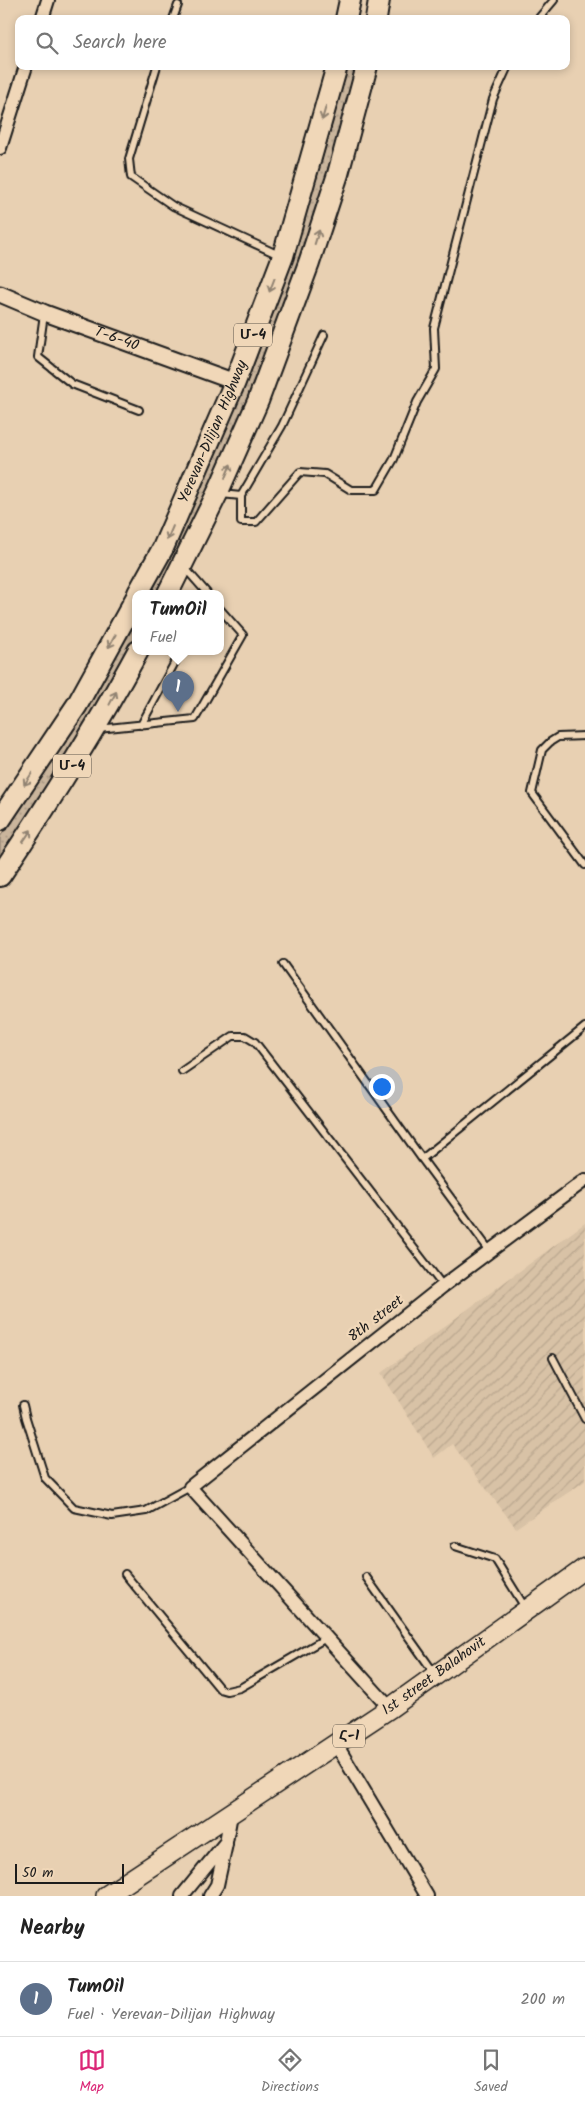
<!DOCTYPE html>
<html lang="en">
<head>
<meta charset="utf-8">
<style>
	body { margin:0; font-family:Kalam,"Noto Sans Armenian",sans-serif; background:#f6f6f6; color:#222 }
	.scale { position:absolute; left:15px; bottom:12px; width:109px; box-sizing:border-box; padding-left:5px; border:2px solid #1c1c1c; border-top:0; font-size:14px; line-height:18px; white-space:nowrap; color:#1c1c1c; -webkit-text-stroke:4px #f0d7b8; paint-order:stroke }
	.you { position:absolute; left:381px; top:1086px; width:18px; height:18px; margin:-12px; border:4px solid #fff; border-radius:50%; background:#1a73e8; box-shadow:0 0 0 8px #1a73e833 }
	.badge { display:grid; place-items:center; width:32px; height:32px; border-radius:50%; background:#db2777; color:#fff; font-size:16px; font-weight:700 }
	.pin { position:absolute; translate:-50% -41px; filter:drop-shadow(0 1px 2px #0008) }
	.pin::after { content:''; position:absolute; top:26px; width:18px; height:15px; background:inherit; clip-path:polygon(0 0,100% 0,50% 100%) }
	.popup { position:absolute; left:132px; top:590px; width:92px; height:65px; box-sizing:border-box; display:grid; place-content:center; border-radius:10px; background:#fff; filter:drop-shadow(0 1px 4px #0005); font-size:16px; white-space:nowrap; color:#767676 }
	.popup b { font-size:19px; color:#222 }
	.popup::after { content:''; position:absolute; left:50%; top:100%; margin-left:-10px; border:10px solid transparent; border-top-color:#fff }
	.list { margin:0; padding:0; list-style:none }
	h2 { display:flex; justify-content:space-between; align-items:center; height:65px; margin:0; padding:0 20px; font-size:21px }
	h2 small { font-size:16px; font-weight:400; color:#767676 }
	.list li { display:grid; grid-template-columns:32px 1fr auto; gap:15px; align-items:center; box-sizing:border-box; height:75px; padding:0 20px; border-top:1px solid #e0e0e0 }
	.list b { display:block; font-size:19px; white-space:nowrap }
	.list p { margin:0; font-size:16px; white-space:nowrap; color:#767676 }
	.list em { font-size:16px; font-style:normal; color:#767676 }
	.icon { flex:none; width:28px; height:28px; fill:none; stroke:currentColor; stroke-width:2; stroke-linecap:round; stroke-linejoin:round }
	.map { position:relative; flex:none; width:585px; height:1896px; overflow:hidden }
	.search { position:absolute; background:#fff; box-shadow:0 2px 8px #0003; left:15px; right:15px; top:15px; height:55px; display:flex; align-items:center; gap:12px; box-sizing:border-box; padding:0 18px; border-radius:10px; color:#767676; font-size:19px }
	.sheet { height:140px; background:#fff }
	nav { display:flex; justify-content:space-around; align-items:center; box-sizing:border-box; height:70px; border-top:1px solid #e0e0e0; background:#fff; font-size:14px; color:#767676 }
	nav a { display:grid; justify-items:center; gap:2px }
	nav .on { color:#db2777 }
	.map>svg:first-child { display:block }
	.industrial { fill:url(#industrial-furrows) }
	.grass { fill:url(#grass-dots); stroke:#73685c }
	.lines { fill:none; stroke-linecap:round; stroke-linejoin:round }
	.service-casing { stroke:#1c1c1c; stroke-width:10 }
	.minor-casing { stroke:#1c1c1c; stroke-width:16 }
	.tertiary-casing { stroke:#1c1c1c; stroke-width:19 }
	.primary-casing { stroke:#1c1c1c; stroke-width:22 }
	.trunk-casing { stroke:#1c1c1c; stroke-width:24 }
	.service { stroke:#f0d7b8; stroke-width:6 }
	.minor { stroke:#f0d7b8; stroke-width:12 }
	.tertiary { stroke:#f0d7b8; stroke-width:15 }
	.primary { stroke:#f0d7b8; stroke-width:19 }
	.trunk { stroke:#f0d7b8; stroke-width:20 }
	.oneway { stroke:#918372 }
	.labels { text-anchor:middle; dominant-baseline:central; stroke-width:4.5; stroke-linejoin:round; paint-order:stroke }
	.shield { fill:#f0d7b8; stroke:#5c544b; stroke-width:1 }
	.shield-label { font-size:14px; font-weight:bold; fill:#1c1c1c }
	.street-label { font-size:15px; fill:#1c1c1c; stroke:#f0d7b8 }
</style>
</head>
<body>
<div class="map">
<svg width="585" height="1896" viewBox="0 0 585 1896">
	<defs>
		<pattern id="industrial-furrows" width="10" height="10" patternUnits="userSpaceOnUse" patternTransform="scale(1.25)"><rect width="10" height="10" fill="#d8c2a6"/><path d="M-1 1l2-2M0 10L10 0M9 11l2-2" fill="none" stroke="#b9a68e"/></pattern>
		<pattern id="grass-dots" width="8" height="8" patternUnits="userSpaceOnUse" patternTransform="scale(1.25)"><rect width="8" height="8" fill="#cab59c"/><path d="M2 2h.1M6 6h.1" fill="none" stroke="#ad9b86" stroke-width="1.8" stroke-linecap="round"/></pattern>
	</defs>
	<rect width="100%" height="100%" fill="#e8d0b2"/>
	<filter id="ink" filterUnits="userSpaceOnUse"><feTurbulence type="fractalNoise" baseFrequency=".02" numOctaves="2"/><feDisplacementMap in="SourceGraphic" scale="10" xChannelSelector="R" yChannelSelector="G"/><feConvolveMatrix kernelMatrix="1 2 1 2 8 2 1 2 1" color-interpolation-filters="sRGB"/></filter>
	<g filter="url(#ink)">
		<path class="industrial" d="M 585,1223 L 585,1481 L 516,1528 L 452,1444 L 434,1458 L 381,1373 Z"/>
		<path class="grass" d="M 348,66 L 357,66 L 318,212 L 269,354 L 207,501 L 160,593 L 147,593 C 179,531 210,469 237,405 C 284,296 317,181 348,66 Z
			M 135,616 L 135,641 L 54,776 L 0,856 L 0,837 L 68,736 Z"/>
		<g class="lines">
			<g class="service-casing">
				<path id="service" d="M 173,19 L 178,5
					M 538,19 L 554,0
					M 157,66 L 129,159 L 131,177 L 173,206 L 279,255
					M 44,314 L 38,357 L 72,384 L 139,410
					M 221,494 L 241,496 L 282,426 L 324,335
					M 241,496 L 241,522 L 256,522 L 300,472 L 325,474 L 351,490 L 376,490 L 394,459 L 417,402 L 436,369 L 434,328 L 493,99 L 508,66
					M 185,568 L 207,593
					M 141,725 L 181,651
					M 98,729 L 195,719 L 243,635 L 220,609
					M 585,736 L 558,737 L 550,742 L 542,750 L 532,793 L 585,865
					M 283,964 L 422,1159 L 585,1027
					M 182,1071 L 233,1036 L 245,1036 L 255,1042 L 443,1286
					M 422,1159 L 490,1251
					M 553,1358 L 585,1419
					M 23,1405 L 26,1418 L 45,1478 L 74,1508 L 112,1516 L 146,1511 L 190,1487
					M 455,1546 L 495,1559 L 526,1609
					M 125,1574 L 220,1689 L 227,1691 L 240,1688 L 326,1638
					M 366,1577 L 435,1674"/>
			</g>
			<g class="minor-casing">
				<path id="minor" d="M 42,19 L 48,0
					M 0,148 L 26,66
					M 390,1708 L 190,1487 L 443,1286 L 585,1180
					M 336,1744 L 427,1896
					M 182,1896 L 226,1842 L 231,1814
					M 210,1896 L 217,1885 L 226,1844"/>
			</g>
			<g class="tertiary-casing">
				<g id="tertiary">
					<path id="s1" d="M 0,294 L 45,313 L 235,382"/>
				</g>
			</g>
			<g class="primary-casing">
				<g id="primary">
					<path id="s2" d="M 106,1896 L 390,1708 L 585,1568"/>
				</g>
			</g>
			<g class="trunk-casing">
				<g id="trunk">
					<path d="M 346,19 L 350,0"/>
					<path d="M 376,19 L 379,0"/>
					<path id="s3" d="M 138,593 L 163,548 L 235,382 L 283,256 L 337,66"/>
					<path d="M 168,593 L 217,494 L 258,401 L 309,263 L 338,174 L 367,66"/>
					<path d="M 0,820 L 77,705 L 136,598"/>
					<path d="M 0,876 C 49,803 96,729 138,651"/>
				</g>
			</g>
			<use href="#service" class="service"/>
			<use href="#minor" class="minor"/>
			<use href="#tertiary" class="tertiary"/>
			<use href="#primary" class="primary"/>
			<use href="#trunk" class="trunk"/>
		</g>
		<defs><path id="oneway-shaft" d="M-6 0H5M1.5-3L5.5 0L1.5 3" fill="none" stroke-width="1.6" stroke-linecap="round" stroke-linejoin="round" transform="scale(1.25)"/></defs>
		<g class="oneway">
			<use href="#oneway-shaft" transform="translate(324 113) rotate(106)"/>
			<use href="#oneway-shaft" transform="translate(317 237) rotate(-72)"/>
			<use href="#oneway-shaft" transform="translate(272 285) rotate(111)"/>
			<use href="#oneway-shaft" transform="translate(228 471) rotate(-67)"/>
			<use href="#oneway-shaft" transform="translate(170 533) rotate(113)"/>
			<use href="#oneway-shaft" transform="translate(112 641) rotate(119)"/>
			<use href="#oneway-shaft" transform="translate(113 698) rotate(-62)"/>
			<use href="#oneway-shaft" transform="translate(28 779) rotate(123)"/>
			<use href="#oneway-shaft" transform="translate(27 836) rotate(-56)"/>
		</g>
	</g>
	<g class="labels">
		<g class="shield">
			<rect x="234" y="323.5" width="38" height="23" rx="4"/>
			<rect x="53" y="754.5" width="38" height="23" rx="4"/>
			<rect x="333" y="1724.5" width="32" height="23" rx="4"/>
		</g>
		<g class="shield-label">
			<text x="253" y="335">Մ-4</text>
			<text x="72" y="766">Մ-4</text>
			<text x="349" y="1736">Հ-1</text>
		</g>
		<g class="street-label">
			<text stroke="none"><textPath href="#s1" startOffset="125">T-6-40</textPath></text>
			<text stroke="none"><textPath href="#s3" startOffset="178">Yerevan-Dilijan Highway</textPath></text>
			<text transform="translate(376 1319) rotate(-38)">8th street</text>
			<text stroke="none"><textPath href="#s2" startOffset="395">1st street Balahovit</textPath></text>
		</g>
	</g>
</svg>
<div class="scale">50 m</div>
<div class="you"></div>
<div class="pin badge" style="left:178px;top:712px;background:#5c6f8a">1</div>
<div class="popup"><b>TumOil</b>Fuel</div>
<div class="search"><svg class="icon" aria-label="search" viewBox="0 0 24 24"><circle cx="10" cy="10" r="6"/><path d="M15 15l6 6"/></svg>Search here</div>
</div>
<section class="sheet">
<h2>Nearby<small></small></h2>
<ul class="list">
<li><span class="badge" style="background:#5c6f8a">1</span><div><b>TumOil</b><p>Fuel · Yerevan-Dilijan Highway</p></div><em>200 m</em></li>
</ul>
</section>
<nav>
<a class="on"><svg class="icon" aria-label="map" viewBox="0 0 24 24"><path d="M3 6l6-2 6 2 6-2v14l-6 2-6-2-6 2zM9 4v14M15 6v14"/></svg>Map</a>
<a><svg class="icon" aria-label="directions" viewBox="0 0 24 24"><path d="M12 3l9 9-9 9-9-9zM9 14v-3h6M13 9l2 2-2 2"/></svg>Directions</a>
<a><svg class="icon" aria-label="saved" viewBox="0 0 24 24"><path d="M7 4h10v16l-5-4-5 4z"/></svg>Saved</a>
</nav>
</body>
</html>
